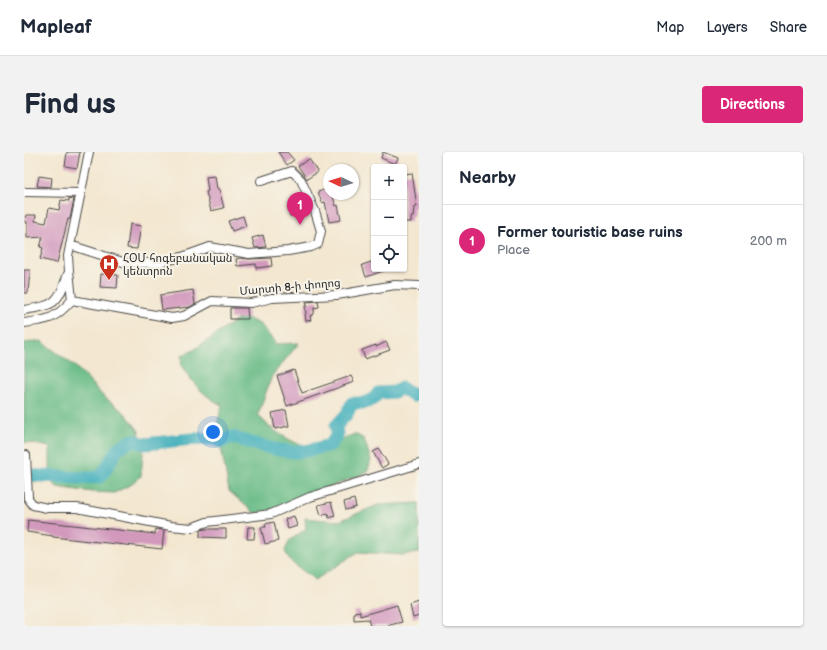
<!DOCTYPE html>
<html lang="en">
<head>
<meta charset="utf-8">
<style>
	body { margin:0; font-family:"Balsamiq Sans","Noto Sans Armenian",sans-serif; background:#f2f2f3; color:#1f2937 }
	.controls { position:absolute; right:12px; top:12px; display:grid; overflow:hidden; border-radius:4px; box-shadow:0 1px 3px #0004 }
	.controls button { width:36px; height:36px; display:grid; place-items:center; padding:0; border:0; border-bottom:1px solid #e0e1e3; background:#fff; color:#1f2937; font:20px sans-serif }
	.compass { position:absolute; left:299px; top:12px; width:36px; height:36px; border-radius:50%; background:#fff; box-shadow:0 1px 3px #0004; rotate:274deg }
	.you { position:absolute; left:189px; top:280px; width:14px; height:14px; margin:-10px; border:3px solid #fff; border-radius:50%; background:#1a73e8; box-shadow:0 0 0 6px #1a73e833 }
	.badge { display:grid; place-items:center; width:26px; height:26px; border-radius:50%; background:#db2777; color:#fff; font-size:13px; font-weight:700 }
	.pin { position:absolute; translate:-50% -33px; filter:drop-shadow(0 1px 2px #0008) }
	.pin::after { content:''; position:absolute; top:21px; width:14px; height:12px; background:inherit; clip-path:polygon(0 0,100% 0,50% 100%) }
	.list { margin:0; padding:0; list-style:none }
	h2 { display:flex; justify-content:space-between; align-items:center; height:52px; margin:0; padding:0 16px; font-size:17px }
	h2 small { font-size:13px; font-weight:400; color:#747a83 }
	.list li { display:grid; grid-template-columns:26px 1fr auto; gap:12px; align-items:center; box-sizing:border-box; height:72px; padding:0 16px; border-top:1px solid #e0e1e3 }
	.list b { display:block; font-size:15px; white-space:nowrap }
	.list p { margin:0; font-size:13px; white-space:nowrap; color:#747a83 }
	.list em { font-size:13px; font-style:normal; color:#747a83 }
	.icon { flex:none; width:22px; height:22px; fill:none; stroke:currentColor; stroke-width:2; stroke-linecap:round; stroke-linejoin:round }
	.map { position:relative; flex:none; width:395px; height:474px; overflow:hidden; border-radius:4px }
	header { display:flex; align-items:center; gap:24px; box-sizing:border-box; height:56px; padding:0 20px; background:#fff; border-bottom:1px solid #e0e1e3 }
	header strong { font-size:19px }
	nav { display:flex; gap:22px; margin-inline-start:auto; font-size:14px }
	.intro { display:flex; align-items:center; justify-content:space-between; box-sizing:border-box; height:96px; padding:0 24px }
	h1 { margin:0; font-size:28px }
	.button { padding:10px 18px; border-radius:4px; background:#db2777; color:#fff; font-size:14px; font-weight:700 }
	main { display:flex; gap:24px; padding:0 24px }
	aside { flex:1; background:#fff; border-radius:4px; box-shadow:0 1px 3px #0004 }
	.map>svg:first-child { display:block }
	.forest { fill:#6ebe8a; stroke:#4c745a }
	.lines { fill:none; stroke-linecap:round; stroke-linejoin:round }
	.river { stroke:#40afbb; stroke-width:13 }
	.building { fill:#d299bd }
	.street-casing { stroke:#494744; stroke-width:10 }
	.street { stroke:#fff; stroke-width:8 }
	.labels { text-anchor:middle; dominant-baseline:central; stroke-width:4; stroke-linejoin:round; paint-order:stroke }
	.poi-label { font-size:11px; fill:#2b2b2b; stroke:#f7f3e8; text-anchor:start }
	.street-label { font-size:11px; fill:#2b2b2b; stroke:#f7f3e8 }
</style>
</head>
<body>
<header>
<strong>Mapleaf</strong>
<nav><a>Map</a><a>Layers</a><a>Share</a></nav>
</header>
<div class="intro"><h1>Find us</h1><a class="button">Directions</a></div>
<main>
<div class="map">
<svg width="395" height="474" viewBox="0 0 395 474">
	<rect width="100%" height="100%" fill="#f7f3e8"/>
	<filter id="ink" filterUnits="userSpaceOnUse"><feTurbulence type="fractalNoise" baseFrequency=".025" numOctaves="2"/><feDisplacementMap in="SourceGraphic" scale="8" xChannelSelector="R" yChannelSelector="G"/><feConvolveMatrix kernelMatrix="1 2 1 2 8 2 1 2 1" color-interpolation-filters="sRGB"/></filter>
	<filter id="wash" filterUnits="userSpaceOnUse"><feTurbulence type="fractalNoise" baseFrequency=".012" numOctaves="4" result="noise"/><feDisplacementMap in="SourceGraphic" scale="16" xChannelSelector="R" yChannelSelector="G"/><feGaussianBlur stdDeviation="0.9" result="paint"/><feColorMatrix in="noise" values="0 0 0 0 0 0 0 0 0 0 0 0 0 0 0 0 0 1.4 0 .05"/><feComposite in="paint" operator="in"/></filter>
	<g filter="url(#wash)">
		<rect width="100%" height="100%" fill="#f3e7d0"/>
		<path class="forest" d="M 219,164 L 237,173 L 252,192 L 275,191 L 248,224 L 234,262 C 246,280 268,289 287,298 L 331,282 L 340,287 L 347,308 L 344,318 L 336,323 L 238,362 L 229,360 L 205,339 L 193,273 L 198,253 C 179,244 168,230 157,213 L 158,203 L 168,199 Z
			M 17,189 L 51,214 L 79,244 L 102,262 L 115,279 L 119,301 L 117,324 L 108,332 L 90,341 L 68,340 L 33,335 L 26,328 L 26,295 L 0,290 L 0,191 Z
			M 395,351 L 395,401 L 378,403 L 334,400 L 291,428 L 266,409 L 261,399 L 265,389 L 282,377 L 281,366 L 315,369 L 354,353 Z"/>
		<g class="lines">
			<path class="river" d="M 0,323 L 57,326 L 77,325 L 94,296 L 109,288 L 121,292 L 168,287 L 189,287 L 197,290 L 209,285 C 224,291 255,299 271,300 C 282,300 295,296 306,293 L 313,283 L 312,274 L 323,262 L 328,251 C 340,251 347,252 354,241 L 370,240 L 378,236 L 389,244 L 395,240"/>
		</g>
		<g id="blocks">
			<path class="building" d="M 43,0 L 56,0 L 53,16 L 41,14 Z
				M 254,0 L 263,0 L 270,8 L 263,13 Z
				M 359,0 L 374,6 L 371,12 L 357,6 Z
				M 285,7 L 294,20 L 283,27 L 274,14 Z
				M 388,21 L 393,55 L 390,55 L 389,65 L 387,65 L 387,70 L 380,70 L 380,22 Z
				M 15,24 L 28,26 L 27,35 L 13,34 Z
				M 191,24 L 193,37 L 195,37 L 200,56 L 187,59 L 182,40 L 184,39 L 182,25 Z
				M 305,36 L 305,42 L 308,42 L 312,54 L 314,53 L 317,68 L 305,70 L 301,50 L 298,51 L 294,40 Z
				M 45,46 L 50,47 L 46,67 L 44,67 L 33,111 L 16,107 L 19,96 L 16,95 L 19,85 L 3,86 L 3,70 L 1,70 L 2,63 L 12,63 L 11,69 L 22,71 L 25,56 L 35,58 L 37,48 L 45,49 Z
				M 277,51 L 279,61 L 266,64 L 264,54 Z
				M 219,64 L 222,74 L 208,79 L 204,69 Z
				M 106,72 L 117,74 L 113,97 L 103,96 Z
				M 239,83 L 242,95 L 231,96 L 228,86 Z
				M 216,106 L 225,107 L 247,106 L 248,114 L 232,116 L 232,112 L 213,114 L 212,107 Z
				M 350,109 L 350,117 L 362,117 L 362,118 L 342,125 L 338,113 Z
				M 0,118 L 6,118 L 4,141 L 0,141 Z
				M 77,122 L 94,123 L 93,136 L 76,135 Z
				M 169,138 L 171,152 L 166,155 L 138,158 L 136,143 Z
				M 294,149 L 295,155 L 290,156 L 290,162 L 286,164 L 287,168 L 282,169 L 281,163 L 282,162 L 281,154 L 283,154 L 282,150 Z
				M 206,156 L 223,156 L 224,167 L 206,167 Z
				M 362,190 L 366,198 L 341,207 L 338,198 L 352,193 L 352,195 Z
				M 270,218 L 278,241 L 327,224 L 330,230 L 263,254 L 253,224 Z
				M 262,258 L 265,274 L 251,277 L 248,261 Z
				M 355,297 L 364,312 L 358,316 L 349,300 Z
				M 330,347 L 332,355 L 322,358 L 320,350 Z
				M 307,350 L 311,364 L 305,366 L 304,361 L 297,363 L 294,353 Z
				M 270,364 L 273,374 L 264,377 L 261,367 Z
				M 4,368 L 131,382 L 131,377 L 140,378 L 138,397 L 29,385 L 29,384 L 3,380 Z
				M 250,370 L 254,389 L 241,392 L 237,375 L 242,375 L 241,372 Z
				M 224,375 L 231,375 L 230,387 L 223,387 Z
				M 181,377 L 202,377 L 202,386 L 176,385 L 176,378 Z
				M 395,450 L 395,464 L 389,466 L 386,453 Z
				M 373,453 L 378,470 L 362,474 L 346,474 L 344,467 L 330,468 L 330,460 L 336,459 L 336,464 Z"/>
		</g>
	</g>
	<g filter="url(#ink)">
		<use href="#blocks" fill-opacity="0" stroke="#494744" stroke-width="1"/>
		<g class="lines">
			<g class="street-casing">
				<path id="street" d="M 0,40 L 57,41
					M 46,93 L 102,111 L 131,111 L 158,105 L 186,95 L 225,102 L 264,99 L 287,95 L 294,92 L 297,79 L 291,59 L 277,28 L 268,19 L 237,29
					M 48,148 L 148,166 L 160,164 L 188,149 L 227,151 L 248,146 L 313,143 L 371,133 L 395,134
					M 0,158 C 32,153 33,152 44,122
					M 0,171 C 25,168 31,167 48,148 L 45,119 L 44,104 L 65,0
					M 0,303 L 2,303 L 4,346 L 9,353 L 23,356 L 53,356 L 147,374 L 167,376 L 183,370 L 247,362 L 286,345 L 395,312"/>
			</g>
			<use href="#street" class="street"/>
		</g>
	</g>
	<defs>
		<g id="hospital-pin" transform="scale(1)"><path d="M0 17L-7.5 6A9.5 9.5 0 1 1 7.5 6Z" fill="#c8321e" stroke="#f7f3e8"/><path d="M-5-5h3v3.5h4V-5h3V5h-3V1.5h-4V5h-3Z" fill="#fff"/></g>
	</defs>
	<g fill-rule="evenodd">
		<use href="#hospital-pin" x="85" y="112"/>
	</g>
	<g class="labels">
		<g class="poi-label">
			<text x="99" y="106">ՀՕՄ հոգեբանական<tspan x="99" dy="13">կենտրոն</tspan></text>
		</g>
		<g class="street-label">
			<text transform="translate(266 135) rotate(-5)">Մարտի 8-ի փողոց</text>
		</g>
	</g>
</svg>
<div class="controls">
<button>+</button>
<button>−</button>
<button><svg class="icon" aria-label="locate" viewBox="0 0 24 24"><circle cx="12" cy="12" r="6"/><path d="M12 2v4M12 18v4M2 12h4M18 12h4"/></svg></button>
</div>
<svg class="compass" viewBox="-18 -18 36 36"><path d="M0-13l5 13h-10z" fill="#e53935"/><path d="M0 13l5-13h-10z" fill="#747a83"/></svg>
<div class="you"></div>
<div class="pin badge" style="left:276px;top:73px">1</div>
</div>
<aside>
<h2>Nearby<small></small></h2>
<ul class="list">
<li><span class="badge">1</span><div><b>Former touristic base ruins</b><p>Place</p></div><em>200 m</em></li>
</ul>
</aside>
</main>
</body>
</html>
